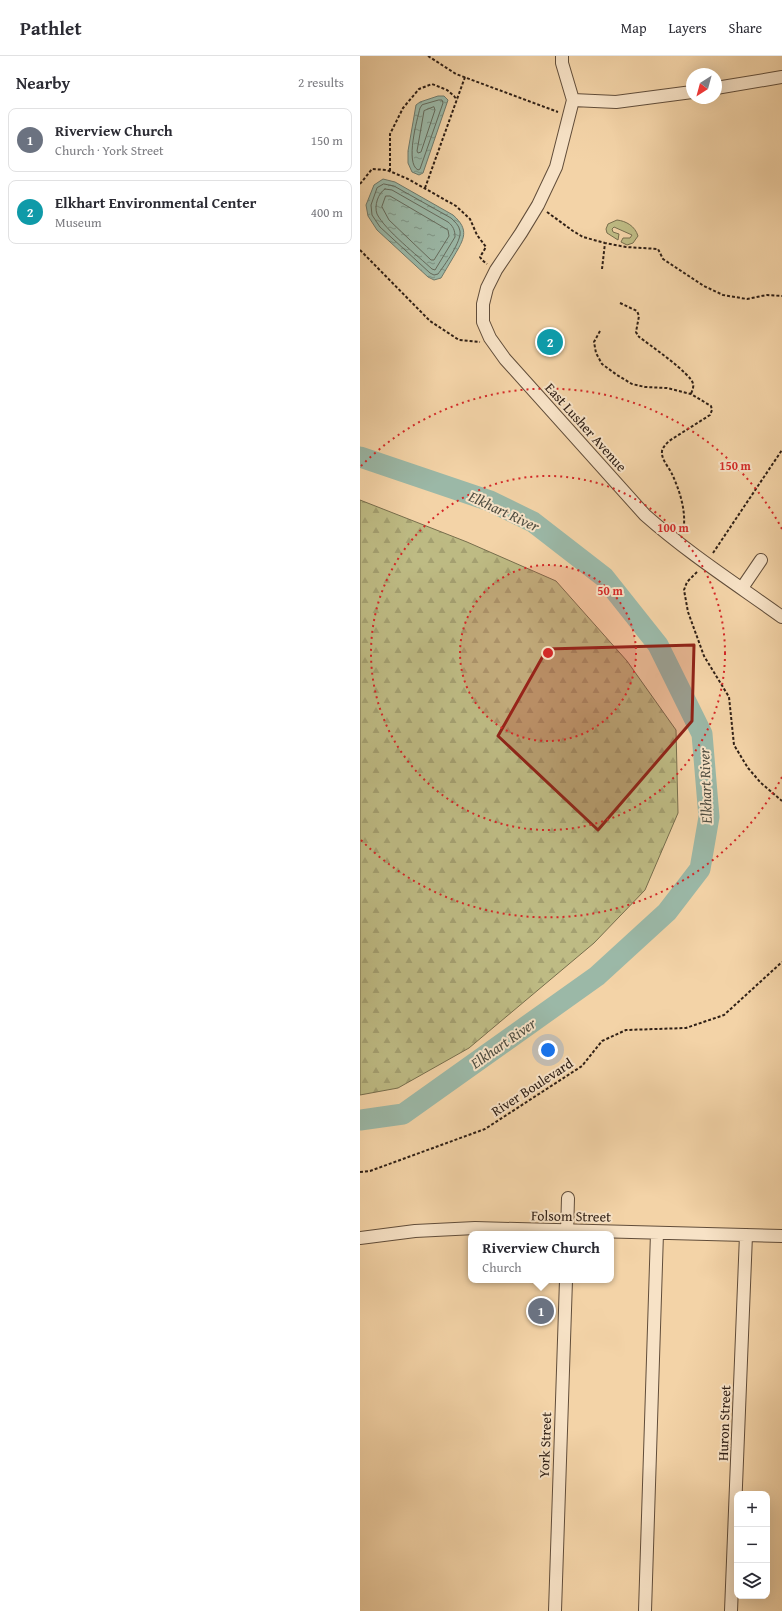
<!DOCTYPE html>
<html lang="en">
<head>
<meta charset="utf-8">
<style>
	body { margin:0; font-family:"Gentium Book Plus",serif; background:#f2f2f3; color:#2b2b33 }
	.controls { position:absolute; right:12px; bottom:12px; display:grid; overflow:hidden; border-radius:8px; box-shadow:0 4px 16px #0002 }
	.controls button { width:36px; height:36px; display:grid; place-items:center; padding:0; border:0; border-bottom:1px solid #e1e1e2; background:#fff; color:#2b2b33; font:20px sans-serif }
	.compass { position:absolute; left:326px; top:12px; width:36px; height:36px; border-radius:50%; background:#fff; box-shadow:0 4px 16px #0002; rotate:216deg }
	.you { position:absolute; left:188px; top:994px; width:14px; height:14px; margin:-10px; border:3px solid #fff; border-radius:50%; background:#1a73e8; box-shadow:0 0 0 6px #1a73e833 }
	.badge { display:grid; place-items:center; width:26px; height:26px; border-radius:50%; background:#db2777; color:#fff; font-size:13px; font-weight:700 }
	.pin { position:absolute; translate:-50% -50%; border:2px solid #fff; box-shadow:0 1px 4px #0006 }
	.popup { position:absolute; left:108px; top:1175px; width:146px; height:52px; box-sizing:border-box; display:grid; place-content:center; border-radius:8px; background:#fff; filter:drop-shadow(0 1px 3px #0005); font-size:13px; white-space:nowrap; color:#7c7c81 }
	.popup b { font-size:15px; color:#2b2b33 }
	.popup::after { content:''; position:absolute; left:50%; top:100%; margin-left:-8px; border:8px solid transparent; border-top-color:#fff }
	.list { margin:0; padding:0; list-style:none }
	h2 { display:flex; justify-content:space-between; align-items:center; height:52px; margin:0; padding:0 16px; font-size:17px }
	h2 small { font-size:13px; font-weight:400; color:#7c7c81 }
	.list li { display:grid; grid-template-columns:26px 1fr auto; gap:12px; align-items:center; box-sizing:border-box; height:64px; margin:0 8px 8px; padding:0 8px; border:1px solid #e1e1e2; border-radius:8px }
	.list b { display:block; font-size:15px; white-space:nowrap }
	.list p { margin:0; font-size:13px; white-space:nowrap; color:#7c7c81 }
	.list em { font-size:13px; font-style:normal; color:#7c7c81 }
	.icon { flex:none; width:22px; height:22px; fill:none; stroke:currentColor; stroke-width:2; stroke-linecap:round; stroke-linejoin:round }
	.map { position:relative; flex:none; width:422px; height:1555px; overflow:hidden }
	header { display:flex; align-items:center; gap:24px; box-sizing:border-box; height:56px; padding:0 20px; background:#fff; border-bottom:1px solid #e1e1e2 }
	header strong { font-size:19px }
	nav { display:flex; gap:22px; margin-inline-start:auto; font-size:14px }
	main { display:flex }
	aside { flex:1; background:#fff }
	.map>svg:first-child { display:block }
	.green { fill:#bebb84; stroke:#776e4d }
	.forest { fill:url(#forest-firs); stroke:#776e4d }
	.water { fill:url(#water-ripples); stroke:#707b6d }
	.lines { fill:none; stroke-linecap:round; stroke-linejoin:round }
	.shore { stroke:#666c5e; stroke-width:1 }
	.river { stroke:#9bb8a7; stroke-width:21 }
	.minor-casing { stroke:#614d3a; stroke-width:14 }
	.path { stroke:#302016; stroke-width:2; stroke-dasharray:3 2; stroke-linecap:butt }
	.minor { stroke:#f7e2c6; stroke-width:12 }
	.marked { fill:#8f2418; fill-opacity:0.2; stroke:#8f2418; stroke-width:3; stroke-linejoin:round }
	.ring { fill:none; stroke:#d62828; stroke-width:2; stroke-dasharray:2 4 }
	.labels { text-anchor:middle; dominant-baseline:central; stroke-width:4; stroke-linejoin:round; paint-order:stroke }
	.street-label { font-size:14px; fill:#302016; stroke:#f7e2c6 }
	.water-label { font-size:15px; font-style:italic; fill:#504e42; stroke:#f7e2c6 }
	.centre { fill:#d62828; stroke:#f7e2c6; stroke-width:2 }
	.ring-label { font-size:12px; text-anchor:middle; font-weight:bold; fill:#d62828; stroke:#f7e2c6; stroke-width:4; stroke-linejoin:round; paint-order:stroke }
</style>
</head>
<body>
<header>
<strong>Pathlet</strong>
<nav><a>Map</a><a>Layers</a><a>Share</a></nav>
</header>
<main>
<aside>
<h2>Nearby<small>2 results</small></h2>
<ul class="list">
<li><span class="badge" style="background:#6b7280">1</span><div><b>Riverview Church</b><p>Church · York Street</p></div><em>150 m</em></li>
<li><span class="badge" style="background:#0f9aa8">2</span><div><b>Elkhart Environmental Center</b><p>Museum</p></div><em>400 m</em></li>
</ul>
</aside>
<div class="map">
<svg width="422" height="1555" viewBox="0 0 422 1555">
	<defs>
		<pattern id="forest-firs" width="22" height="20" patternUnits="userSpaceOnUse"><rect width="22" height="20" fill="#bebb84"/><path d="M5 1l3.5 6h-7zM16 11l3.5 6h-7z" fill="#a4a071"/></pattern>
		<pattern id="water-ripples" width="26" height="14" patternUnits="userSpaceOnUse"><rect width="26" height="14" fill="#9bb8a7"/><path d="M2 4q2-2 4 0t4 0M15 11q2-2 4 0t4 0" fill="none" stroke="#7f9587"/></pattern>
	</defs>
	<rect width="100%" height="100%" fill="#f3d3a7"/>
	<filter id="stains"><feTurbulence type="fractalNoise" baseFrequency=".005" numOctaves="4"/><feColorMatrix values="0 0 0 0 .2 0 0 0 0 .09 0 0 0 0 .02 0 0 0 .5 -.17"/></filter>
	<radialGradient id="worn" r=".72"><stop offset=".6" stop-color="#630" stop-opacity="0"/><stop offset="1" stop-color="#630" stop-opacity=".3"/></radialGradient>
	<path class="green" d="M 257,164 C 266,165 275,170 278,180 L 273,187 L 267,189 L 261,186 L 263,182 L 270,182 L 272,179 L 254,171 L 252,173 L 253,176 L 259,178 L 258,184 L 247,177 L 246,173 L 248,168 Z"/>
	<path class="forest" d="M 0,444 L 107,486 L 196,525 L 267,605 L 316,674 L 318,757 L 285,834 L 234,887 L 109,992 L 38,1032 L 0,1039 Z"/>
	<path class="water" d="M 78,40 L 84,40 L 88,44 L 63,117 L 59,119 L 52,116 L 48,107 L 48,95 L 56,49 L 60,46 Z
		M 23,123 L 35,126 L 93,159 C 110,174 104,183 94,200 C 90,207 85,215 81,222 L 74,224 L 68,221 L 17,174 L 8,160 L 6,149 L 14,129 Z"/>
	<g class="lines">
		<path class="shore" d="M 79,44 L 82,44 L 83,47 L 60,113 L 58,114 C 45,107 57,64 60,52 L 62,49 Z
			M 74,51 L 75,54 L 61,96 L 58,97 L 57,95 L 64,55 Z
			M 24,128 L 34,130 L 91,162 C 95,166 99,169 100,175 C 102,185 84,210 78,218 L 74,219 L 70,217 L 20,171 L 12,159 L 11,149 L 17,132 Z
			M 25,133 L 32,134 L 88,166 C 93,170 95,174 95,181 L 75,214 L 72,213 C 58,200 25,174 17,158 C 14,150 18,137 25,133 Z
			M 26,140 L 30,140 L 88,174 L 89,180 L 74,204 L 71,204 L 29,164 L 22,151 Z"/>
		<path class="river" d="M 0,401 L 130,445 L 173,466 L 244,521 L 298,589 L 342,678 L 349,761 L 340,813 L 307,856 L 237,920 L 43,1058 L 0,1064"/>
		<g class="minor-casing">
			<path id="minor" d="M 202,0 L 202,7 L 213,44 L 196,111 L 178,149 L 161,177 L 136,214 L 127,232 L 123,248 L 123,266 L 130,282 L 145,303 L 285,459 C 328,497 376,528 422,561
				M 356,32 L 422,21
				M 213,44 L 256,46 L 332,36
				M 382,532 L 401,504
				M 207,1178 L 208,1142
				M 0,1182 L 55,1175 L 115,1172 L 422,1180
				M 195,1555 L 206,1224
				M 285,1555 L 297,1177
				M 371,1555 L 386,1179"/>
		</g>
		<path class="path" d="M 68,0 L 96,18 L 198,56
			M 30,115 L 30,78 L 43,52 L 59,33 L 72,28 L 87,34 L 94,40 L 97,44
			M 0,128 L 12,113 L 27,114 L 48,123 L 96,150 L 110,163 L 117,179 L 126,191 L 120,201 L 122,204 L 127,208
			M 65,132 L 105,21
			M 187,156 L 213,175 L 223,181 L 245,187
			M 0,194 L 70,265 L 99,284 L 120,286
			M 242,213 L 245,187 L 266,191 L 298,193 L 303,203 L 344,230 L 363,239 L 387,243 L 407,239 L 422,240
			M 260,247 L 277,255 L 279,260 L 276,276 L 278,280 C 288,288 332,318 333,328 C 334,331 332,335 331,338
			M 240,275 L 234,286 L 236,297 L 242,308 L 257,319 L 272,328 L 285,331 L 307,332 L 331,338 L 351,350 L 352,354 L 350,359 L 309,385 C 306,388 303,391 302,395 C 301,404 309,411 312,418 C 320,435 327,457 323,476
			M 353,497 L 422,394
			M 337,516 L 327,526 L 324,534 L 328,556 L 344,600 L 369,641 L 374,689 L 388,712 L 401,727 L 422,745
			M 0,1116 L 10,1115 L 125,1073 L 222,1010 L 242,985 L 266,974 L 326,972 L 364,959 L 422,906"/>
		<use href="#minor" class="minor"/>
	</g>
	<path class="marked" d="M 334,589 L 332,665 L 238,774 L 138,680 L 187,593 Z"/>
	<circle cx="188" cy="597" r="88" fill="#d62828" fill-opacity=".12"/>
	<g class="ring">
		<circle cx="188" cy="597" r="88"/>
		<circle cx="188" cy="597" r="177"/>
		<path d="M422 721A265 265 0 0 1 1 784M1 410A265 265 0 0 1 422 473"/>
	</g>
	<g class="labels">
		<g class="street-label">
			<text transform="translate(226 371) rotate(48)">East Lusher Avenue</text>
			<text transform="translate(172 1031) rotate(-33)">River Boulevard</text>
			<text transform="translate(211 1160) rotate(1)">Folsom Street</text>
			<text transform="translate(364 1367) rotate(-88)">Huron Street</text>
			<text transform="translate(185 1389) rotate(-88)">York Street</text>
		</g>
		<g class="water-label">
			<text transform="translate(144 455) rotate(25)">Elkhart River</text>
			<text transform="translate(345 730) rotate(-92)">Elkhart River</text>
			<text transform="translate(143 987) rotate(-35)">Elkhart River</text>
		</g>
	</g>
	<circle cx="188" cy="597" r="6" class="centre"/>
	<g class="ring-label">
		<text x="375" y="414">150 m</text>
		<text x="313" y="476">100 m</text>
		<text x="250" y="539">50 m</text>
	</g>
	<rect width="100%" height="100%" filter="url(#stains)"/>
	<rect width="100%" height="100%" fill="url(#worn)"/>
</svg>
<div class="controls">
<button>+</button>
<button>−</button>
<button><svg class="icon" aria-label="layers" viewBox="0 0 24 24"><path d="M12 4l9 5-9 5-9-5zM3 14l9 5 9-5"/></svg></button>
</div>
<svg class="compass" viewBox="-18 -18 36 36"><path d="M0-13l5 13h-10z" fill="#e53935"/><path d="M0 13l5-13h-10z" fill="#7c7c81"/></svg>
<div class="you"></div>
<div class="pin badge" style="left:181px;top:1255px;background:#6b7280">1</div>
<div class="popup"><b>Riverview Church</b>Church</div>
<div class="pin badge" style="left:190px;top:286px;background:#0f9aa8">2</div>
</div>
</main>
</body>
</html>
